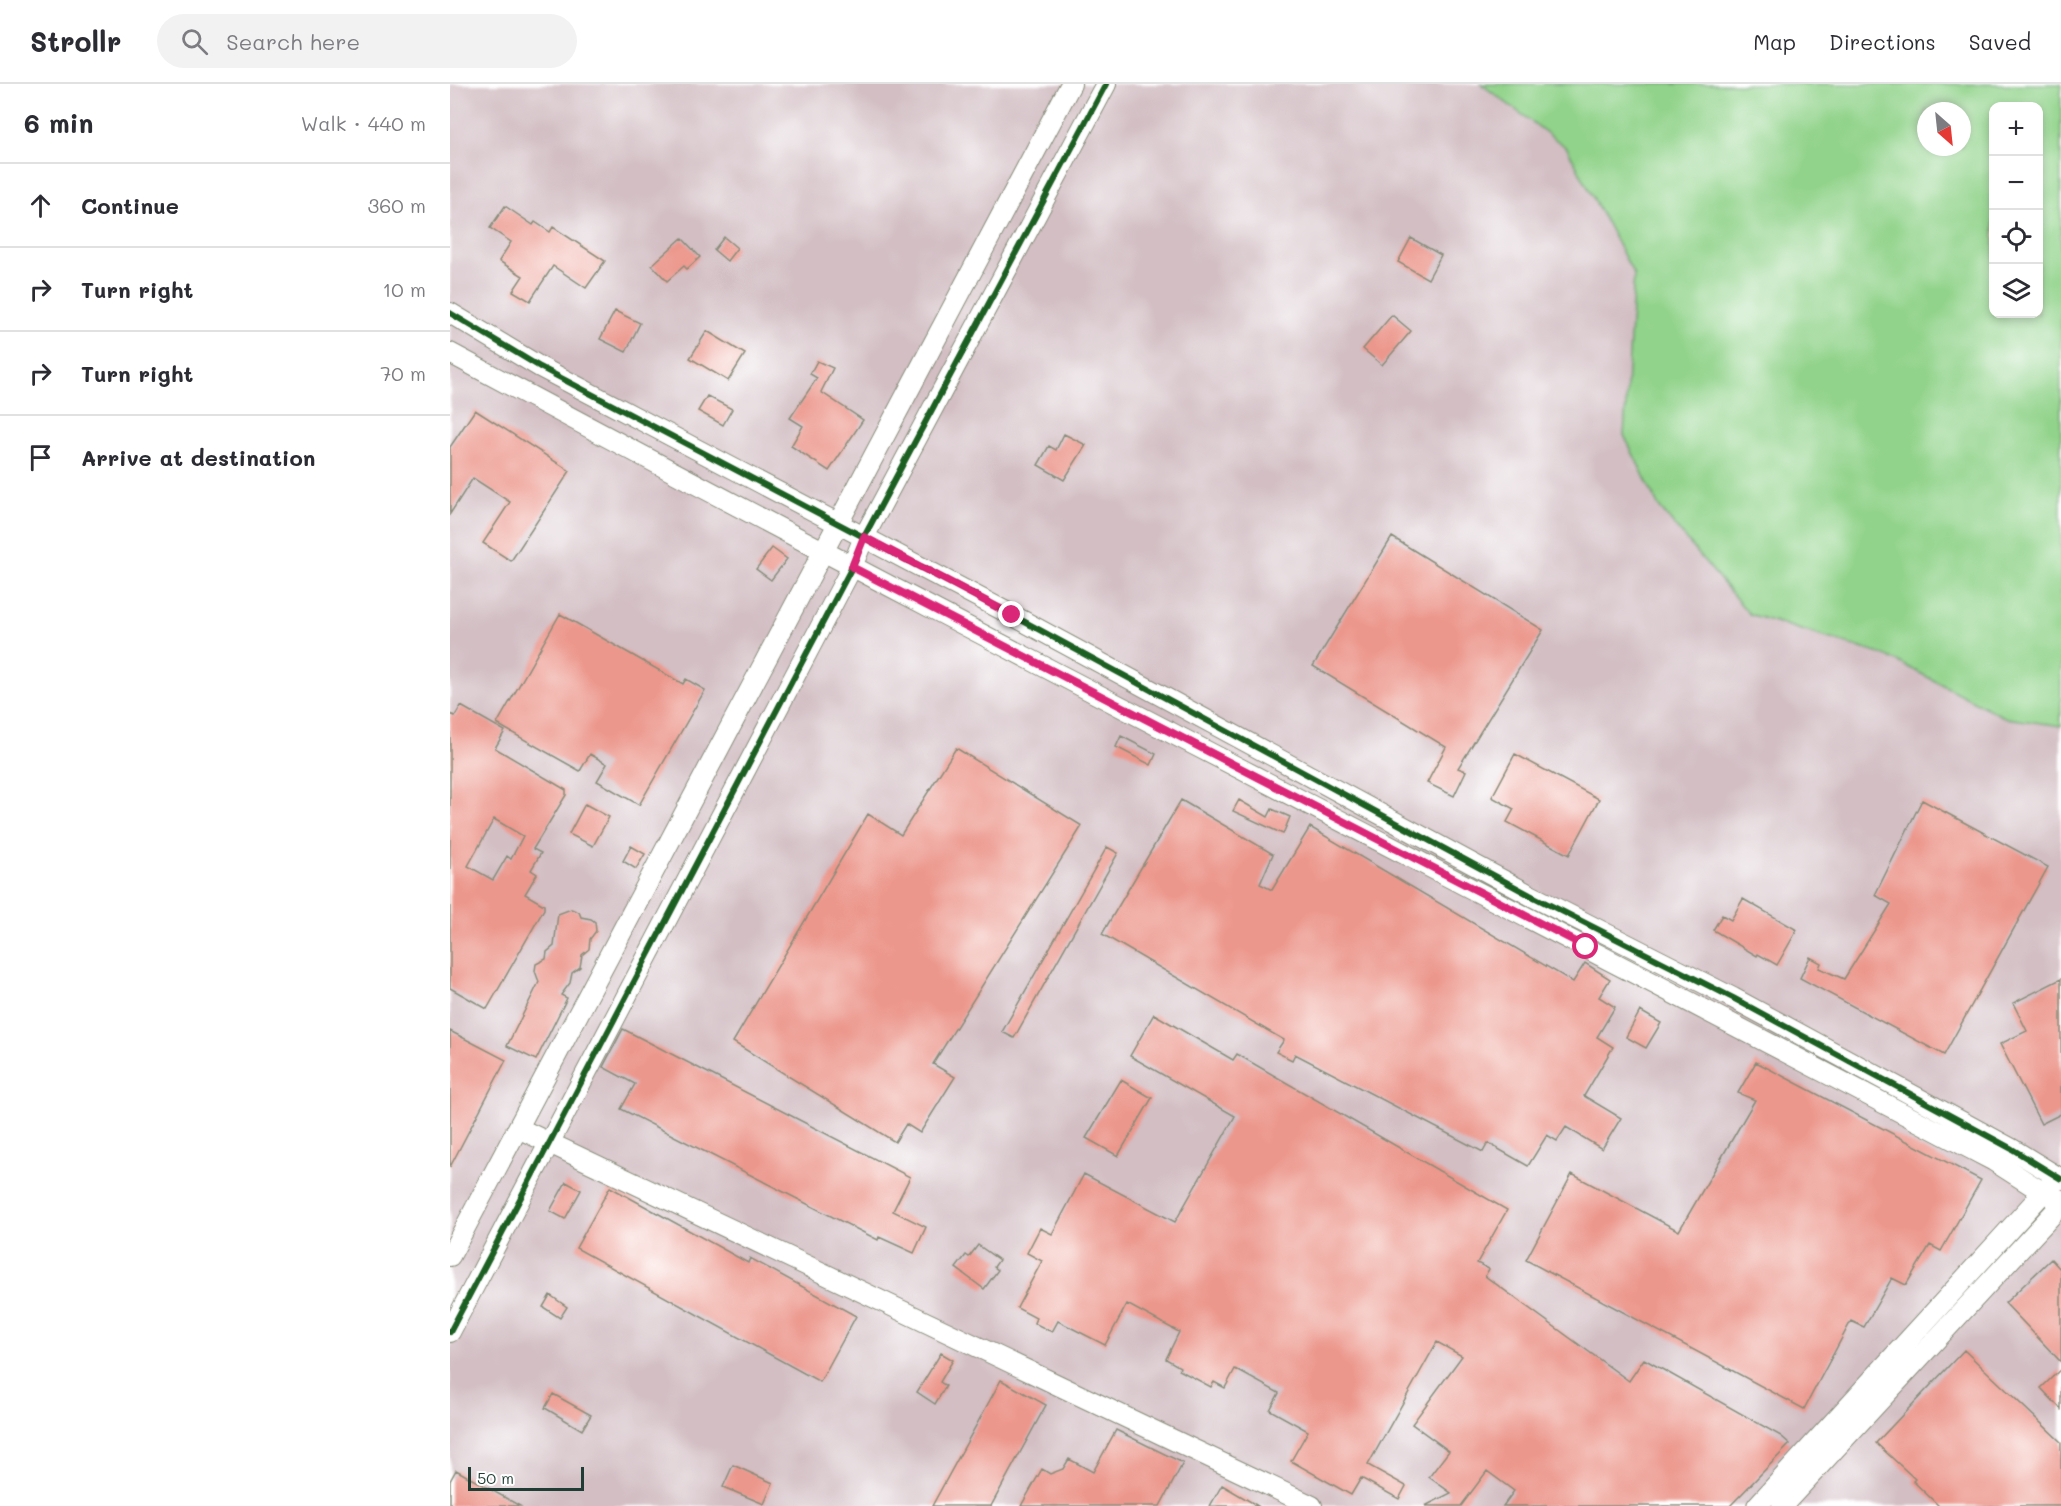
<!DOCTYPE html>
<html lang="en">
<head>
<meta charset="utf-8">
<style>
	body { margin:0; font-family:Mali,sans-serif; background:#f2f2f3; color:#2b2b33 }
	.controls { position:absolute; right:18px; top:18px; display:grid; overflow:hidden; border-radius:12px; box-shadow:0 3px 9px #0003 }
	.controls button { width:54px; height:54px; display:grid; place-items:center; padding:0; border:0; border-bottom:2px solid #e1e1e2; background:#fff; color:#2b2b33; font:30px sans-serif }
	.compass { position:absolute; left:1467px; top:18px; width:54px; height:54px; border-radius:50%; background:#fff; box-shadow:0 3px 9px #0003; rotate:153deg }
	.scale { position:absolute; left:18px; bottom:15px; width:116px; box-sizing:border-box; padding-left:6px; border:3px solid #1f3d34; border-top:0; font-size:16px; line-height:21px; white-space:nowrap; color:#1f3d34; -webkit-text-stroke:4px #fff; paint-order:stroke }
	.stop { position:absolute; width:18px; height:18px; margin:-14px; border:4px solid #db2777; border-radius:50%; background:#fff }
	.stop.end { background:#db2777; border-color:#fff; box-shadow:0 2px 6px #0008 }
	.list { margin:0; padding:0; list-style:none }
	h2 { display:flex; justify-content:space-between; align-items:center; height:78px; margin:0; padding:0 24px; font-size:26px }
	h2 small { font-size:20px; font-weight:400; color:#7c7c81 }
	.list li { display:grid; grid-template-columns:39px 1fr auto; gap:18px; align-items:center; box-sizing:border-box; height:84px; padding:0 24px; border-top:2px solid #e1e1e2 }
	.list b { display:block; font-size:22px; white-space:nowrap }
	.list em { font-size:20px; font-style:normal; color:#7c7c81 }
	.icon { flex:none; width:33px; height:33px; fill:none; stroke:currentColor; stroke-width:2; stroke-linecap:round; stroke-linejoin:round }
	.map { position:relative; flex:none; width:1611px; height:1422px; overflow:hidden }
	header { display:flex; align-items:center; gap:36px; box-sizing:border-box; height:84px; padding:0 30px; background:#fff; border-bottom:2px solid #e1e1e2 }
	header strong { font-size:28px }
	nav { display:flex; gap:33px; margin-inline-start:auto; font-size:21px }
	.search { width:420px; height:54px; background:#f2f2f3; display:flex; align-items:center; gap:15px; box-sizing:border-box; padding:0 21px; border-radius:33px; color:#7c7c81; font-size:22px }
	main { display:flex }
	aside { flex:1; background:#fff }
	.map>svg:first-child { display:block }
	.industrial { fill:#d2bec3; fill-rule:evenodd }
	.green { fill:#91d38a; stroke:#58885f; stroke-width:1.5; fill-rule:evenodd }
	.building { fill:#ec978c; fill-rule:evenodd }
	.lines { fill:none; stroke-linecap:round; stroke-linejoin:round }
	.minor-casing { stroke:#888c7a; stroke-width:22 }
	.minor { stroke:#fff; stroke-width:20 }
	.cycleway-casing { stroke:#fff; stroke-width:10 }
	.cycleway { stroke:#1b5e20; stroke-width:6 }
	.route { stroke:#db2777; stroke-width:8 }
</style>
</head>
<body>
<header>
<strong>Strollr</strong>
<div class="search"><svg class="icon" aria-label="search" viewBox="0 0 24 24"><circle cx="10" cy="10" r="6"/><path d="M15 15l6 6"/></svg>Search here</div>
<nav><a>Map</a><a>Directions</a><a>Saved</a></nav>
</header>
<main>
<aside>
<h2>6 min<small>Walk · 440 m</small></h2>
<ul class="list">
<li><svg class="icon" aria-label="ahead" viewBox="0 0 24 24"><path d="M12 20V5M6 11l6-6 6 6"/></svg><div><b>Continue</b></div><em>360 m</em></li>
<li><svg class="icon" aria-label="right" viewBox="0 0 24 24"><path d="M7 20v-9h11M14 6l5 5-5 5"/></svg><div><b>Turn right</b></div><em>10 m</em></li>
<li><svg class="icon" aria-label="right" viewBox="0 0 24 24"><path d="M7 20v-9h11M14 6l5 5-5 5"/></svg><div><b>Turn right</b></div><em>70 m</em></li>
<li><svg class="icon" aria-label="arrive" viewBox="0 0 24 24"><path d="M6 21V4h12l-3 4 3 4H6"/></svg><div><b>Arrive at destination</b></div></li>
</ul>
</aside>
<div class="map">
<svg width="1611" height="1422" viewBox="0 0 1611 1422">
	<rect width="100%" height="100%" fill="#fff"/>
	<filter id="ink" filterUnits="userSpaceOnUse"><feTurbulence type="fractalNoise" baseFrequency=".0167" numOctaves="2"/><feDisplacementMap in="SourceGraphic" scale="12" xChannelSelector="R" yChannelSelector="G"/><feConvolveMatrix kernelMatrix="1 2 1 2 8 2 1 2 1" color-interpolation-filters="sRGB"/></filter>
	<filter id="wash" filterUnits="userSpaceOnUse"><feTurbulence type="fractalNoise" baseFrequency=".008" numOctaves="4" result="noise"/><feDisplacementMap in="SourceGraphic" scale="24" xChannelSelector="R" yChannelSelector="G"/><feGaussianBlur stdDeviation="1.35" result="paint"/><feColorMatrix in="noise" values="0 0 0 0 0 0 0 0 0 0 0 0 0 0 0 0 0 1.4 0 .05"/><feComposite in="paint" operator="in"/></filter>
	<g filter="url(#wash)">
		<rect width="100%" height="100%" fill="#f2dcbf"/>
		<path class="industrial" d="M 0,0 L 1611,0 L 1611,1422 L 0,1422 ZM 1544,22 L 1588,22 L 1588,230 L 1544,230 ZM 1476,27 L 1512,27 L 1512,63 L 1476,63 Z"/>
		<path class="green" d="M 1031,0 L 1611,0 L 1611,642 L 1556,634 L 1437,572 L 1299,530 L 1209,423 L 1174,351 L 1184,191 L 1117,64 ZM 1544,22 L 1588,22 L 1588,230 L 1544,230 ZM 1476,27 L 1512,27 L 1512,63 L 1476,63 Z"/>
		<g id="blocks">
			<path class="building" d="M 55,122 L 83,141 L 85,138 L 100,148 L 103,143 L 155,177 L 136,204 L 103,182 L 80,217 L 63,207 L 73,192 L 49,177 L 61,158 L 40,144 Z
				M 274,153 L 287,164 L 277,177 L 264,166 Z
				M 232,154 L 250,173 L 237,185 L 234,182 L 217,197 L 202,181 Z
				M 961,154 L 991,171 L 978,195 L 948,178 Z
				M 165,227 L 190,239 L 176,268 L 150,255 Z
				M 942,231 L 961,247 L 932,281 L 913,265 Z
				M 257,247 L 295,270 L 278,297 L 240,274 Z
				M 367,277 L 383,284 L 371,308 L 413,336 L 379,387 L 341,362 L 353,342 L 340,334 L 367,294 L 360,290 Z
				M 257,312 L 282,325 L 273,341 L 248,327 Z
				M 25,326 L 120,387 L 61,477 L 33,459 L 60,418 L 23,394 L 0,430 L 0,363 Z
				M 614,350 L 636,361 L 614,396 L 588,381 L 599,362 L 606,366 Z
				M 942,453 L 1093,546 L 1008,684 L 1016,687 L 1004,712 L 977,699 L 996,663 L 863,582 Z
				M 322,464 L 337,475 L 321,496 L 306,485 Z
				M 110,530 L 233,600 L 236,595 L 255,606 L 189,721 L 147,697 L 157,680 L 140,670 L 130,687 L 47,640 Z
				M 11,622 L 55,647 L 45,664 L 116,706 L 116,711 L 83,765 L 91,769 L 81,786 L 87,790 L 75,810 L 94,821 L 94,825 L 37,925 L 0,904 L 0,630 L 5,632 ZM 44,735 L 73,752 L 61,775 L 57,772 L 43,796 L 18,782 Z
				M 671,652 L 706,670 L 701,681 L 666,663 Z
				M 506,664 L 632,742 L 483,980 L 505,993 L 470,1049 L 456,1040 L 445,1058 L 283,958 L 418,730 L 451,751 Z
				M 1065,670 L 1149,715 L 1119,771 L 1057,738 L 1064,725 L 1042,713 Z
				M 731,716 L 823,770 L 810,800 L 822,806 L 860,743 L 1123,898 L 1135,879 L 1160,895 L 1149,913 L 1165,923 L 1147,953 L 1163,963 L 1134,1012 L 1171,1034 L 1152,1065 L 1116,1043 L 1107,1057 L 1097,1051 L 1078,1082 L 1038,1059 L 1033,1068 L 845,970 L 842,976 L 826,968 L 834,956 L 652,850 Z
				M 789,716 L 818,733 L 822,725 L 840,733 L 833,750 L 783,727 Z
				M 1472,716 L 1598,783 L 1494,971 L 1350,894 L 1360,873 L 1371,879 L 1369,884 L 1394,895 L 1441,820 L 1425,811 Z
				M 135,720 L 159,733 L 143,762 L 119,750 Z
				M 181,762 L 195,770 L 186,785 L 173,777 Z
				M 657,763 L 668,769 L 564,954 L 552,948 Z
				M 1293,815 L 1347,846 L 1327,881 L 1308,870 L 1307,872 L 1263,846 L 1272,831 L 1281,836 Z
				M 121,825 L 129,828 L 131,833 L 141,835 L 145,838 L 146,847 L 140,855 L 139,865 L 132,871 L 130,883 L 122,889 L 120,899 L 111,911 L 117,914 L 86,976 L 57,962 L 89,898 L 85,887 L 86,880 L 96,875 L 97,868 L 104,862 L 108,830 Z
				M 1611,895 L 1611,1030 L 1591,1040 L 1550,960 L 1577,947 L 1563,919 Z
				M 1190,927 L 1211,939 L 1196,964 L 1176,953 Z
				M 704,930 L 783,976 L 787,970 L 1057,1126 L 1027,1179 L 1039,1185 L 1035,1192 L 1179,1297 L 1194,1275 L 1331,1352 L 1340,1360 L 1280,1422 L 1053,1422 L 1064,1407 L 1037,1387 L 1011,1422 L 975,1422 L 1001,1409 L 979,1393 L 999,1367 L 962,1340 L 1012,1272 L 987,1258 L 918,1381 L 956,1402 L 949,1415 L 911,1394 L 901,1411 L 841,1377 L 858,1347 L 820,1326 L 829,1309 L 785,1285 L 775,1304 L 764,1298 L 761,1303 L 729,1286 L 730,1283 L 716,1275 L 729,1248 L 677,1220 L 655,1261 L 608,1237 L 602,1248 L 584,1239 L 586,1234 L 567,1224 L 592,1177 L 577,1169 L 590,1144 L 602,1150 L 634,1090 L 725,1138 L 785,1032 L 680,972 Z
				M 173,945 L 460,1093 L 443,1127 L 476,1143 L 464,1169 L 429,1153 L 428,1156 L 171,1025 L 185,1000 L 153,983 Z
				M 0,947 L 56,976 L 0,1083 Z
				M 1306,978 L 1531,1096 L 1491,1167 L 1480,1161 L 1456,1201 L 1442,1194 L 1414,1243 L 1401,1237 L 1354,1325 L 1076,1176 L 1122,1090 L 1229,1147 L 1305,1016 L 1288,1009 Z
				M 671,996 L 702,1014 L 668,1072 L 636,1054 Z
				M 116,1098 L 131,1106 L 115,1135 L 100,1127 Z
				M 160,1103 L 298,1179 L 300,1174 L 406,1232 L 370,1298 L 126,1164 Z
				M 528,1161 L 549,1176 L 544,1183 L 548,1186 L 534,1205 L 506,1184 L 516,1171 L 519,1173 Z
				M 1601,1175 L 1611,1186 L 1611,1278 L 1555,1219 Z
				M 100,1211 L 117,1223 L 110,1234 L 93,1223 Z
				M 1514,1266 L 1611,1358 L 1611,1422 L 1489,1422 L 1463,1397 L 1465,1395 L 1426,1359 Z
				M 491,1269 L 503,1276 L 490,1298 L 496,1302 L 485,1320 L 467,1308 Z
				M 1611,1285 L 1611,1325 L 1591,1304 Z
				M 551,1296 L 596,1321 L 541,1422 L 482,1422 Z
				M 103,1310 L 141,1331 L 132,1346 L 95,1324 Z
				M 666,1346 L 733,1379 L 710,1422 L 571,1422 L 592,1385 L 600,1390 L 613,1385 L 619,1375 L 643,1388 Z
				M 283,1381 L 323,1399 L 314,1420 L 273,1403 Z
				M 6,1386 L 70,1422 L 0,1422 L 0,1397 Z
				M 772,1401 L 808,1422 L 760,1422 Z"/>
		</g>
	</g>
	<g filter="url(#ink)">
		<use href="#blocks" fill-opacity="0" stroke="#888c7a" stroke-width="1.5"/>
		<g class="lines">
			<g class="minor-casing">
				<path id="minor" d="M 0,229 L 90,283 L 562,531 L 1080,811 L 1283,914 L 1562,1065 L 1611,1095
					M 0,269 C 512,544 1030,807 1544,1077 L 1594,1109 L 1611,1116
					M 68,1044 L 862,1422
					M 0,1172 L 621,0
					M 0,1248 L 402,483 L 414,453 L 656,0
					M 1307,1422 L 1601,1100
					M 1332,1422 L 1611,1121"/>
			</g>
			<use href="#minor" class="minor"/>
			<g class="cycleway-casing">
				<path id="cycleway" d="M 0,229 L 90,283 L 562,531 L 1080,811 L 1283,914 L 1562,1065 L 1611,1095
					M 0,1248 L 402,483 L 414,453 L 656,0"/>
			</g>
			<use href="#cycleway" class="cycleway"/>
		</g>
	</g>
	<g class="lines" filter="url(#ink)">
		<path class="route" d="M 562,531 L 414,453 L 402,483 L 1136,863"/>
	</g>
</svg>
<div class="controls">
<button>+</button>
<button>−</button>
<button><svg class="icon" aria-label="locate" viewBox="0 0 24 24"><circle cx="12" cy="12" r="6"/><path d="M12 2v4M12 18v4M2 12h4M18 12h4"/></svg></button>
<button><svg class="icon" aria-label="layers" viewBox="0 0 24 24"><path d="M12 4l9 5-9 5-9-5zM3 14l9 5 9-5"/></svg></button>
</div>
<svg class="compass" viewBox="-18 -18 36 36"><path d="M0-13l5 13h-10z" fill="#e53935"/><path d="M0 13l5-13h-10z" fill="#7c7c81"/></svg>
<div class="scale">50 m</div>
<div class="stop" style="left:1136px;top:863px"></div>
<div class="stop end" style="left:562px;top:531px"></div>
</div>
</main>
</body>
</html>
